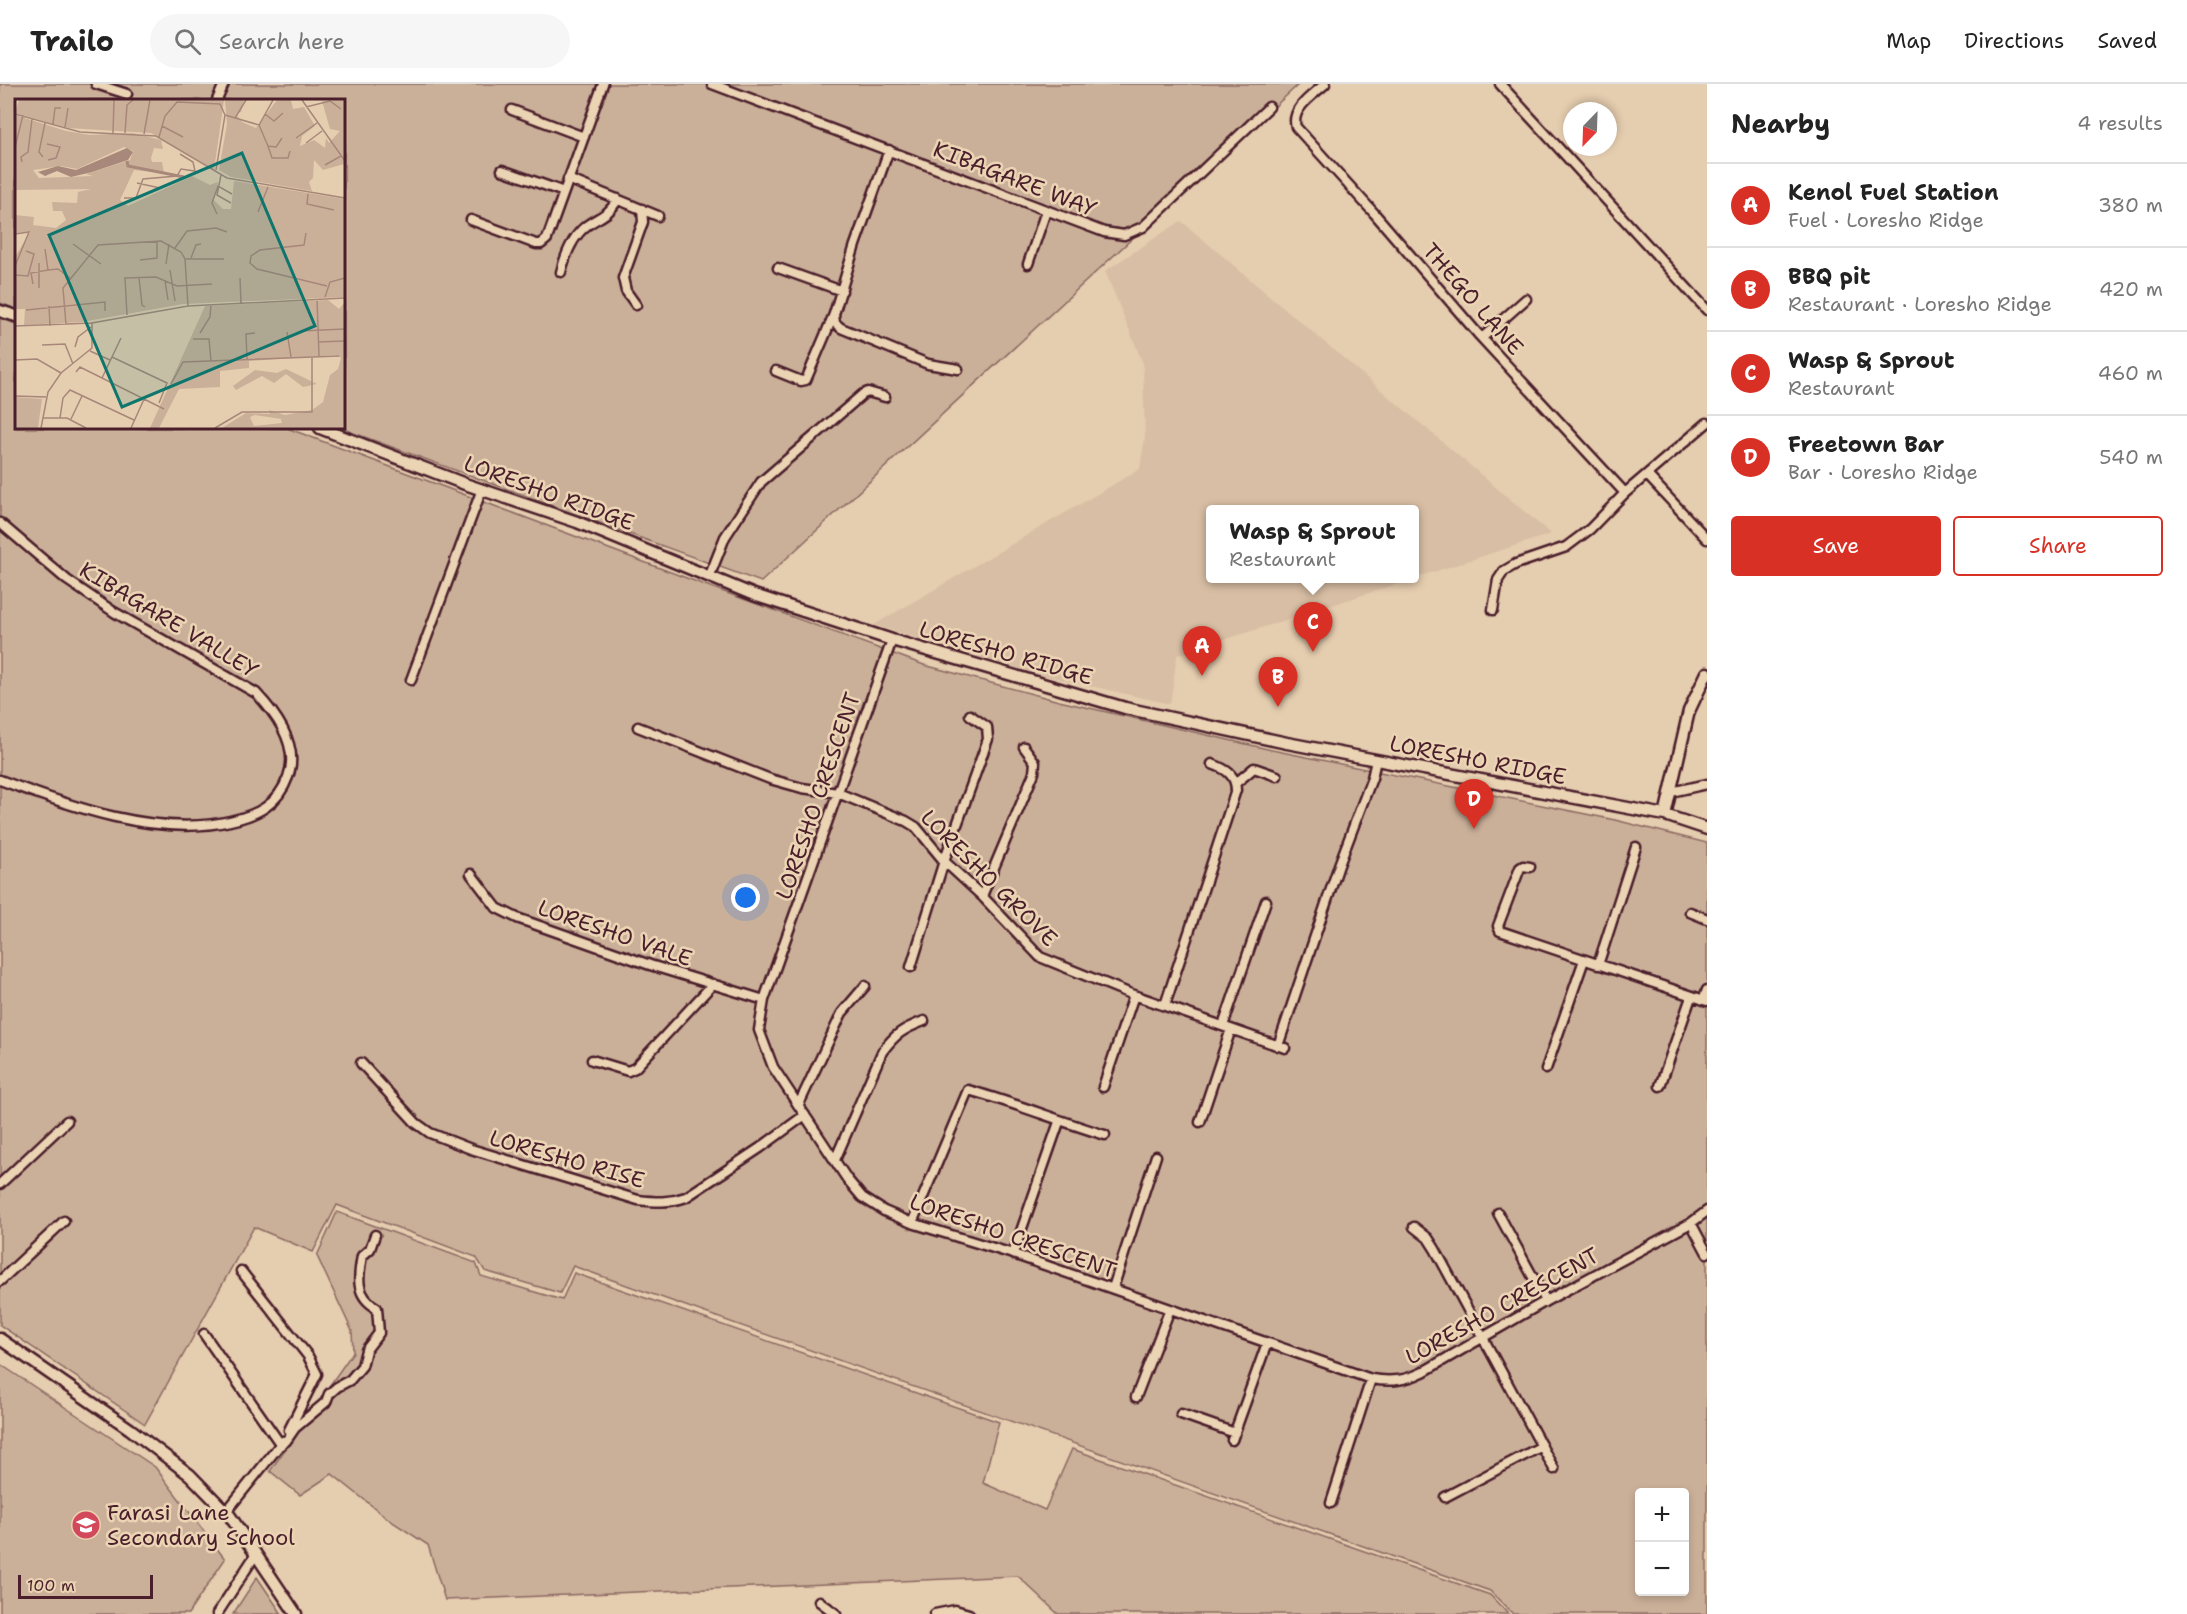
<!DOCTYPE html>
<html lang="en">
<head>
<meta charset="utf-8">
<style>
	body { margin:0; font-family:"Shantell Sans",sans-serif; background:#f6f6f6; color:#222 }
	.controls { position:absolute; right:18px; bottom:18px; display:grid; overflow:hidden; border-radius:6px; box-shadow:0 3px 9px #0003 }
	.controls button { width:54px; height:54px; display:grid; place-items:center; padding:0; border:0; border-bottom:2px solid #e0e0e0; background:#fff; color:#222; font:30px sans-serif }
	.compass { position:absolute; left:1563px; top:18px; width:54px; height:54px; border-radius:50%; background:#fff; box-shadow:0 3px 9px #0003; rotate:203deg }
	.scale { position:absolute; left:18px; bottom:15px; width:135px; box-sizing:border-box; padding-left:6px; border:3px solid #4a1f2b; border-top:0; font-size:16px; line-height:21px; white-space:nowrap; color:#4a1f2b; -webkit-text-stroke:4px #ebd4b4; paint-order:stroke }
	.you { position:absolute; left:746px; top:814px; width:21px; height:21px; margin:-15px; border:4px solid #fff; border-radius:50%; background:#1a73e8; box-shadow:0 0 0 9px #1a73e833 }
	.badge { display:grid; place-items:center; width:39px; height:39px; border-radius:50%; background:#d93025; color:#fff; font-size:20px; font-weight:700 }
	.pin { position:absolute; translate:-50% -50px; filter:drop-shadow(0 2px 3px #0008) }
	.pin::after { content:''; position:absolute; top:32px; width:21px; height:18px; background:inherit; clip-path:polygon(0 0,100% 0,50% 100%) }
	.popup { position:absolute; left:1206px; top:421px; width:213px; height:78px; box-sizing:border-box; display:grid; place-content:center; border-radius:6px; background:#fff; filter:drop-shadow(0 2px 4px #0005); font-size:20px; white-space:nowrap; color:#767676 }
	.popup b { font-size:22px; color:#222 }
	.popup::after { content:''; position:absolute; left:50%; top:100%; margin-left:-12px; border:12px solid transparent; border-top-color:#fff }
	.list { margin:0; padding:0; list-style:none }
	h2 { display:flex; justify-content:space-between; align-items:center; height:78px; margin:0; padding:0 24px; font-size:26px }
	h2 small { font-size:20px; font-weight:400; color:#767676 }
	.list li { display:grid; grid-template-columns:39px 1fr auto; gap:18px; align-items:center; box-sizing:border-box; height:84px; padding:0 24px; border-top:2px solid #e0e0e0 }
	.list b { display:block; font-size:22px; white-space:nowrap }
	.list p { margin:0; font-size:20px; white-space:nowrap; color:#767676 }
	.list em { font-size:20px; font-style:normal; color:#767676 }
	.actions { display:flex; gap:12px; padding:18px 24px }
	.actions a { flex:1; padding:14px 0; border:2px solid #d93025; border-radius:6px; text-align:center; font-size:21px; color:#d93025 }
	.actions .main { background:#d93025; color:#fff }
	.icon { flex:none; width:33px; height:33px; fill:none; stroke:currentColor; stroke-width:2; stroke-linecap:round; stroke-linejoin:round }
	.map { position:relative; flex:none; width:1707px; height:1530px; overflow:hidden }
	header { display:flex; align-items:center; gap:36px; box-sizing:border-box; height:84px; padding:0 30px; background:#fff; border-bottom:2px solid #e0e0e0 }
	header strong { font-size:28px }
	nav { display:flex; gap:33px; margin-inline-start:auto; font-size:21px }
	.search { width:420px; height:54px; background:#f6f6f6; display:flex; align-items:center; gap:15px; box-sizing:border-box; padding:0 21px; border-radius:33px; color:#767676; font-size:22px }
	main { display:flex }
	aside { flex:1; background:#fff }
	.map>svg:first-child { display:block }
	.built { fill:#d8bea4 }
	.green { fill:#cbb099; stroke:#8a6862; stroke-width:1.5; fill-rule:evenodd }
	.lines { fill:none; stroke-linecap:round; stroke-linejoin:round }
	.street-casing { stroke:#4a1f2b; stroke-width:13 }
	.secondary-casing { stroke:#4a1f2b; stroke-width:15 }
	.street { stroke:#ebd4b4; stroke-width:8 }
	.secondary { stroke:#ebd4b4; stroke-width:10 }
	.labels { text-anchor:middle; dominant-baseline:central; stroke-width:5; stroke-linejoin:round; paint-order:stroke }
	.street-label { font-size:22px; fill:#4a1f2b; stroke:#ebd4b4 }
	.poi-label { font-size:22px; fill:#4a1f2b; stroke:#ebd4b4; text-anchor:start }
	.inset-river { fill:none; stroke:#a8887a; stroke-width:3 }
	.inset-road { fill:none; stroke:#a7877a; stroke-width:1.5 }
	.view { fill:#0f766e; fill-opacity:0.15; stroke:#0f766e; stroke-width:3 }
	.inset-edge { fill:none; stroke:#4a1f2b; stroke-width:3 }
</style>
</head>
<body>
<header>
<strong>Trailo</strong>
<div class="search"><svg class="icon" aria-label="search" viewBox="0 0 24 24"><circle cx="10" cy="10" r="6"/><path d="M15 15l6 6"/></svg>Search here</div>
<nav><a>Map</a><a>Directions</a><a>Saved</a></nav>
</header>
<main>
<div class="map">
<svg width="1707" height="1530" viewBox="0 0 1707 1530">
	<rect width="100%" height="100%" fill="#e5cdaf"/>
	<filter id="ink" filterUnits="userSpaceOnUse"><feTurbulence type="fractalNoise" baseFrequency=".0167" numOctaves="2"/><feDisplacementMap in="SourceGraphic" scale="12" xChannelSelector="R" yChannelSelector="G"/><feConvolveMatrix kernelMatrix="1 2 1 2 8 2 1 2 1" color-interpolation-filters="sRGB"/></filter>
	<g filter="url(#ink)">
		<path class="built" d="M 1181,137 L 1551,450 L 1415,494 L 1415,426 L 1211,426 L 1211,494 L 1412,495 L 1177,571 L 1170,620 L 1016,585 L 874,541 L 1140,385 L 1145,353 L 1143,279 L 1105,187 Z"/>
		<path class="green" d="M 0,0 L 1299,0 L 761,498 L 340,344 L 344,344 L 344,16 L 16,16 L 16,225 L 0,219 Z
			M 0,234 L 16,240 L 16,344 L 287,344 L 705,501 L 924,581 L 1059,617 L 1272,666 L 1615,736 L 1707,759 L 1707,1530 L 1513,1530 L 1490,1507 L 573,1182 L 560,1209 L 485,1187 L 476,1173 L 337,1121 L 313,1168 L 254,1143 L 145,1340 L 0,1241 ZM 1640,1408 L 1684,1408 L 1684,1508 L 1640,1508 Z
			M 337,1128 L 476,1179 L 481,1192 L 562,1216 L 574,1189 L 999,1338 L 983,1399 L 1045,1426 L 1072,1365 L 1490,1511 L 1508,1530 L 1058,1530 L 1018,1492 L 445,1516 L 428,1461 L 391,1437 L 332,1390 L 300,1411 L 270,1387 L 353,1268 L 352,1247 L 317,1172 Z
			M 0,1280 L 155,1383 L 225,1475 L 188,1530 L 0,1530 Z
			M 257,1493 L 282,1530 L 233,1530 Z"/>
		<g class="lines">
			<g class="street-casing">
				<path id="street" d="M 96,0 L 127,10
					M 712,0 L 1104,148 L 1124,151 L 1143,143 L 1269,23
					M 1325,0 C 1313,11 1290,25 1296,43 L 1374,129 L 1478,250 L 1625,409
					M 1500,0 L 1707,226
					M 217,16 L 224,0
					M 512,26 L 584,53
					M 889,66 L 855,161 L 834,230 L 835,239 L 841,244 L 928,280 L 958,285
					M 502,86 L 564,108
					M 568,95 L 658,132
					M 471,136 L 536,160 L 541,160 L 547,155 L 603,0
					M 1028,180 L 1046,127
					M 778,184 L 842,207
					M 561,188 C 565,172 572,153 586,142 C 601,131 607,133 618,115
					M 636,221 L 626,207 L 623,194 L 643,138 L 642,125
					M 1482,254 L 1526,215
					M 776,287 L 801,297 L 806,296 L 834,230
					M 1648,392 L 1707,455
					M 0,439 L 67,496 L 114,528 L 256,609 C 275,629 300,662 288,693 C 278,721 257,731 230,737 C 157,754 69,722 0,696
					M 710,491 L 725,453 L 761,398 L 863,310 L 868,308 L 885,313
					M 1493,526 L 1498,496 L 1504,487 L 1516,480 L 1566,463 L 1590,445 L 1625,409 L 1707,339
					M 892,556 L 764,916 L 759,946 L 773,983 L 847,1095 L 862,1113 L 884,1127 L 912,1139 L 1013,1170 L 1371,1295 C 1390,1298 1405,1297 1423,1288 L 1546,1217 L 1691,1139 L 1707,1127
					M 411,596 L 482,405
					M 638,643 L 770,695 L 802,704 L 838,709 L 906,737 L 916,743 L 944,777 L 982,812 L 1040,873 L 1131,910 L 1285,964
					M 1236,699 L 1254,684 L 1277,692
					M 1671,708 L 1707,700
					M 1530,783 L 1523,782 L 1520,784 L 1498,842 L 1500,847 L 1707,917
					M 471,790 L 497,824 L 517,834 L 650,881 L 764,916
					M 982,812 L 1034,689 L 1035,678 L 1024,663
					M 1690,828 L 1707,835
					M 1598,881 L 1636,763
					M 911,883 L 944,777 L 988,655 L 987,643 L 970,631
					M 1703,916 L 1707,906
					M 1165,921 L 1236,706 C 1236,691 1226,685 1212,680
					M 1223,942 L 1266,817
					M 1278,962 L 1339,781 L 1372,694 L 1376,676
					M 592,976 L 628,987 L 635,984 L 713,900
					M 361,979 L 416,1039 L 430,1049 L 471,1065 L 638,1116 C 656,1118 669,1119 686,1113 L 760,1064 L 805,1031
					M 1546,985 L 1584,876
					M 1660,1002 L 1691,913
					M 1103,1003 L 1134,911
					M 799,1020 L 842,929 L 865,902
					M 1200,1038 L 1231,945
					M 835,1076 L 882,968 C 895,950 903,945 924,937
					M 0,1100 L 67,1037
					M 1498,1129 L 1546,1217
					M 912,1139 L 968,1006 C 1015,1019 1059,1037 1105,1051
					M 1691,1139 L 1707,1169
					M 1414,1143 L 1428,1154 L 1435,1165 L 1554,1385
					M 1013,1170 L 1059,1038
					M 241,1187 L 308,1272 L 317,1290 L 289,1346
					M 0,1197 L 64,1137
					M 1113,1204 L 1156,1072
					M 204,1250 L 281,1361 L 286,1357 L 295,1344 L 326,1318 L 329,1310 L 337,1303 L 350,1296 L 362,1282 L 366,1266 L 379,1249 L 377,1224 C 355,1212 358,1193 362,1172 L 370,1165 L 375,1151
					M 1136,1313 L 1170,1225
					M 1181,1330 L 1235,1349
					M 1232,1356 L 1267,1259
					M 1445,1413 L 1542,1362
					M 1331,1419 L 1371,1295
					M 226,1428 L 283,1357
					M 819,1517 L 836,1530
					M 217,1530 L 256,1470
					M 935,1530 L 955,1526 L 969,1530"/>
			</g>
			<g class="secondary-casing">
				<path id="secondary" d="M 0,227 L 16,232
					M 320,344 L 465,400 L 577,438 L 754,511 L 892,556 L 1125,624 L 1287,659 L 1665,731 L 1707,745
					M 1665,731 L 1689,627 L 1707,589
					M 0,1255 L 130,1345 L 190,1391 L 230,1432 L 296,1530"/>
			</g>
			<use href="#street" class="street"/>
			<use href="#secondary" class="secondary"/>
		</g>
	</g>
	<defs>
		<g id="school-disc" transform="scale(1.5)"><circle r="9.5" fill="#d1495b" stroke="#ebd4b4"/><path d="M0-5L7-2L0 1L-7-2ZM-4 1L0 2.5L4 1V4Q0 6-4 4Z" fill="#fff"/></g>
	</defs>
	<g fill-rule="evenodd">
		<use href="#school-disc" x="86" y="1441"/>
	</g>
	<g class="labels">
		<g class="street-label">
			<text transform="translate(1015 95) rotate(21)">KIBAGARE WAY</text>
			<text transform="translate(1473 215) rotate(49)">THEGO LANE</text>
			<text transform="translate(549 409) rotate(20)">LORESHO RIDGE</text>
			<text transform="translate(169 536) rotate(31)">KIBAGARE VALLEY</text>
			<text transform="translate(1006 569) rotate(16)">LORESHO RIDGE</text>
			<text transform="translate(1478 676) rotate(11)">LORESHO RIDGE</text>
			<text transform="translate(818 712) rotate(-71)">LORESHO CRESCENT</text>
			<text transform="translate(989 794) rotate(45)">LORESHO GROVE</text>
			<text transform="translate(615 849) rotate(19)">LORESHO VALE</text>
			<text transform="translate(567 1075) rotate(16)">LORESHO RISE</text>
			<text transform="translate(1013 1152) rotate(19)">LORESHO CRESCENT</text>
			<text transform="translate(1502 1222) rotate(-29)">LORESHO CRESCENT</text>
		</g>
		<g class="poi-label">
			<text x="107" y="1428">Farasi Lane<tspan x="107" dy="25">Secondary School</tspan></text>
		</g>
	</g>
	<g transform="translate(15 15)">
		<rect width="330" height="330" fill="#e5cdaf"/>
		<path d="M 4,1 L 209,1 L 199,71 L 136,34 L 53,29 L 0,14 ZM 210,1 L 229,1 L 226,13 L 221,15 L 227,23 L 241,29 L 262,1 L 276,1 L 278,10 L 289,8 L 300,27 L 287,37 L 285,47 L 299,41 L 310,49 L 311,39 L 314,44 L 325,32 L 315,30 L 307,2 L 330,1 L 329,65 L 308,71 L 299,61 L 298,79 L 294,83 L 297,92 L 216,78 L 204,71 L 212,25 ZM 0,16 L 51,32 L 75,36 L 118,34 L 146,41 L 148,50 L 139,49 L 136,59 L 137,63 L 147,63 L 149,74 L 119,71 L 105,101 L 113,107 L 177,77 L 195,86 L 203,83 L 199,101 L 208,110 L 216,110 L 219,82 L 330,100 L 330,198 L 168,205 L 67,223 L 9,226 L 10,210 L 0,210 L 0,158 L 15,133 L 0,134 L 0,116 L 19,118 L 18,126 L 41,129 L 51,121 L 47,112 L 38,112 L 37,103 L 62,104 L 63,93 L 76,90 L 0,91 ZM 109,48 L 118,52 L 115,61 L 71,75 L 78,77 L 24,79 L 18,71 L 46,67 L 62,70 ZM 313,201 L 324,210 L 330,203 L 330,329 L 207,329 L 231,314 L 255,315 L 254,311 L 270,316 L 297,311 L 308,303 L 315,276 L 323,270 L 326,259 L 321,256 L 234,262 L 234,269 L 205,272 L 205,288 L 164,290 L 144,329 L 135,329 L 190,207 ZM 240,316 L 266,320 L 267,324 L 239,327 L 235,318 ZM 271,270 L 302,285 L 288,288 L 271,275 L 259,284 L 247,277 L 221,291 L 218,287 L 240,271 L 262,274 ZM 0,298 L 27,300 L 23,329 L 0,329 Z" fill="#cbb099" fill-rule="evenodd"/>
		<path d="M 112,49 L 118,53 L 113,61 L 77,73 L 56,78 L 42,72 L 30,77 L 23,73 L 43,67 L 61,71 Z" fill="#a8887a"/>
		<path class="inset-river" d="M 112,62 L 113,67 L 169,78"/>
		<path class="inset-road" d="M 287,1 L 330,62M 291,8 L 315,2 L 326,10M 0,15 L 65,33 L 141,37 L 212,79 L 330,99M 250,15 L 259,22 L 268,14M 210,16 L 244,26 L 258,1M 220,19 L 231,1M 38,25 L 40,9 L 46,9M 244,26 L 253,47 L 261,48 L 267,39M 147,27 L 168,38M 50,28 L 53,9M 98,34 L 99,1M 110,34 L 112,6 L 118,1M 129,35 L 135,1M 144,38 L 150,17 L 162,3 L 205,5 L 210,16 L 201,71M 281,39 L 302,24M 291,44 L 307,32M 32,45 L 45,48 L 41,59 L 33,61M 253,47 L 257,59 L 273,59 L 275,52M 0,48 L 8,16M 28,58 L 24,53 L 30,24M 7,63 L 6,58 L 13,53 L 17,20M 310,66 L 326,57M 206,76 L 202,96 L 216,104M 122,84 L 145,89M 293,95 L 292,105 L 319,111M 109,99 L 121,99 L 128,80 L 162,77 L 166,70 L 180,72 L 178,63 L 165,55M 243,113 L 253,88M 202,115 L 197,104 L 203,87 L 217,95M 291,134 L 289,146 L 245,151 L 236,157 L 235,164 L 242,170 L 312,187M 0,135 L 14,133 L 0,167M 58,145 L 86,165M 160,149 L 172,132 L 201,129 L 212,133M 30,150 L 33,171M 176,159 L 181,146 L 186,145M 170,160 L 209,160M 125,161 L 142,159 L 142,142M 24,164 L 24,189M 151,165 L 154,145M 155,171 L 160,202M 0,176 L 13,177 L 19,155 L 11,152M 109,179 L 141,178 L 162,187 L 197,185M 110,179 L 112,216M 124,179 L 127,206 L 130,208M 225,179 L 226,204M 150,182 L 153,201M 18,185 L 16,174 L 33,171 L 43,170 L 55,179M 310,198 L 315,183 L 330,179M 302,200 L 304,257M 34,207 L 35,227M 11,211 L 90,203 L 90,212M 51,226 L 48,189 L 83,146 L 146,142 L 166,153 L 170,160 L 173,207M 0,227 L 77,224M 285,232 L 330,230M 272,233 L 276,258M 185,234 L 195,218 L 196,205M 178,240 L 194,240 L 196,262M 303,243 L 329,242M 27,246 L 50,245 L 58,265M 60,248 L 63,238 L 76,228M 75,252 L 95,261M 97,258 L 152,284 L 144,304M 232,260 L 231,235 L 240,234M 0,261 L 22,260 L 46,274M 61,273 L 65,268 L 149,310M 87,279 L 106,239M 156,285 L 168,263 L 324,257M 0,297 L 31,298M 28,319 L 52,319 L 71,329M 45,319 L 48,299 L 55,291 L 119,321M 56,320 L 67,297M 26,329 L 33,293 L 46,274 L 77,249 L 77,224 L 173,207 L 330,199M 116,329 L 130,298M 200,329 L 227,313 L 297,313 L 297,258"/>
		<path class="view" d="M 227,54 L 300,227 L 107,308 L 34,136 Z"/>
		<rect width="330" height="330" class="inset-edge"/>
	</g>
</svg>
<div class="controls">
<button>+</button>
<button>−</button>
</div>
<svg class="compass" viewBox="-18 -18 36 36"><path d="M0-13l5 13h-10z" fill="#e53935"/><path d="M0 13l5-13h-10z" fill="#767676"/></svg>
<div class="scale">100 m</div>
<div class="you"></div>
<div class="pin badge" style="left:1202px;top:592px">A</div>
<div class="pin badge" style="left:1278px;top:623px">B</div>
<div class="pin badge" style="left:1313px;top:568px">C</div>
<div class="popup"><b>Wasp &amp; Sprout</b>Restaurant</div>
<div class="pin badge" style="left:1474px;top:745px">D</div>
</div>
<aside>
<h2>Nearby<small>4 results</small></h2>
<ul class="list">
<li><span class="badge">A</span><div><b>Kenol Fuel Station</b><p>Fuel · Loresho Ridge</p></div><em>380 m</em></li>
<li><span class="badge">B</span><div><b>BBQ pit</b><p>Restaurant · Loresho Ridge</p></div><em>420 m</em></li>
<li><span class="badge">C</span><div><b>Wasp &amp; Sprout</b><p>Restaurant</p></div><em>460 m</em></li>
<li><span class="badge">D</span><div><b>Freetown Bar</b><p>Bar · Loresho Ridge</p></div><em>540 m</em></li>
</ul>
<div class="actions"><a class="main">Save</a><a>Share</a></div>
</aside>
</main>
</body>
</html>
